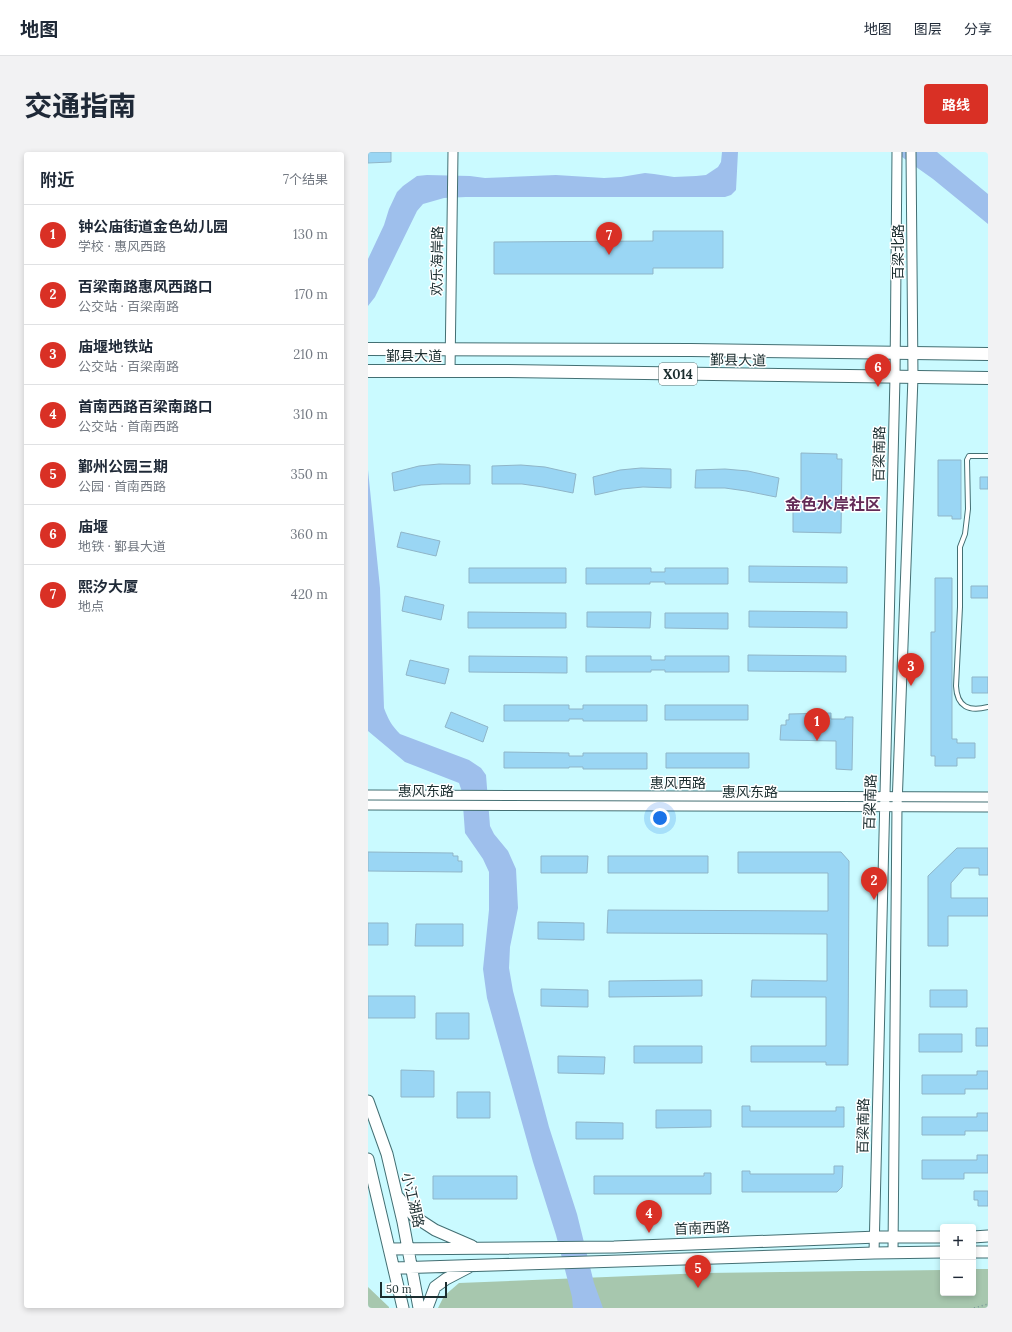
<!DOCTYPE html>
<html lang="zh">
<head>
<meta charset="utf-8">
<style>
	body { margin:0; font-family:Lora,"Noto Sans SC",serif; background:#f2f2f3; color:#1f2937 }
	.controls { position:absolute; right:12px; bottom:12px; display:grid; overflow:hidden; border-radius:4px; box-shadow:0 2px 6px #0003 }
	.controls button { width:36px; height:36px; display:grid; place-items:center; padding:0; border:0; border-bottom:1px solid #e0e1e3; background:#fff; color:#1f2937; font:20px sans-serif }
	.scale { position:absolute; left:12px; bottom:10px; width:67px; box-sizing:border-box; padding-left:4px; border:2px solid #1b2d2f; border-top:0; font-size:11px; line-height:14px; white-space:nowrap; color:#1b2d2f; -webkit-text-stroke:3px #fff; paint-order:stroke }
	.you { position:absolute; left:292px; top:666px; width:14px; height:14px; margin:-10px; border:3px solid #fff; border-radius:50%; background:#1a73e8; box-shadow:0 0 0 6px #1a73e833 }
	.badge { display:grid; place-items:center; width:26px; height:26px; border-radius:50%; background:#d93025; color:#fff; font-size:13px; font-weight:700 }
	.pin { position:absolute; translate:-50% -33px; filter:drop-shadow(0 1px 2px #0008) }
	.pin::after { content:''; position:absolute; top:21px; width:14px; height:12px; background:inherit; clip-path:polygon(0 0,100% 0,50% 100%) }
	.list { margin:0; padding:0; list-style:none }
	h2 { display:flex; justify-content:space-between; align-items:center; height:52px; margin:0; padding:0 16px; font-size:17px }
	h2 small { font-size:13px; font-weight:400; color:#747a83 }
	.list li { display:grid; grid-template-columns:26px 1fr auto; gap:12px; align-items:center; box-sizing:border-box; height:60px; padding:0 16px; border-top:1px solid #e0e1e3 }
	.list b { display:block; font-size:15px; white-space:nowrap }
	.list p { margin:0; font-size:13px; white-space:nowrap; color:#747a83 }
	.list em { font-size:13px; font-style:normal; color:#747a83 }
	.map { position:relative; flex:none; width:620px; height:1156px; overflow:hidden; border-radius:4px }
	header { display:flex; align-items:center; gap:24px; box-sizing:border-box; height:56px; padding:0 20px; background:#fff; border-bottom:1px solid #e0e1e3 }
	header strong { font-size:19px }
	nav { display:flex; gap:22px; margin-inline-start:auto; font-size:14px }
	.intro { display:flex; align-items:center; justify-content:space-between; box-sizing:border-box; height:96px; padding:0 24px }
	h1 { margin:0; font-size:28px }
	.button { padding:10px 18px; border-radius:4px; background:#d93025; color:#fff; font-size:14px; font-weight:700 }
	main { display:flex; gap:24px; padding:0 24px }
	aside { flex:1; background:#fff; border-radius:4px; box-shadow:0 2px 6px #0003 }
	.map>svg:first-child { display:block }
	.green { fill:#a7c7ae }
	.water { fill:#9ebfec }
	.building { fill:#9ad6f4; stroke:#8fb5c8 }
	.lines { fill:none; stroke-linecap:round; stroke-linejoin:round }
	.service-casing { stroke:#436f73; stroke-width:6 }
	.tertiary-casing { stroke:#436f73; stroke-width:11 }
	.secondary-casing { stroke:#436f73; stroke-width:13 }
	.primary-casing { stroke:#436f73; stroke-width:14 }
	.path { stroke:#739497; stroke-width:1.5; stroke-dasharray:1 3; stroke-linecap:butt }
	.service { stroke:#fff; stroke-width:4 }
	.tertiary { stroke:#fff; stroke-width:9 }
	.secondary { stroke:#fff; stroke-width:11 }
	.primary { stroke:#fff; stroke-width:12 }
	.labels { text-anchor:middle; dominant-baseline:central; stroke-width:3; stroke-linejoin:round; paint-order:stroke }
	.shield { fill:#fff; stroke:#5f6c6d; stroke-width:1 }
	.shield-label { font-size:13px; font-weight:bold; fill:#1b2d2f }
	.street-label { font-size:14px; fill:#1b2d2f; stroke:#fff }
	.quarter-label { font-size:16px; font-weight:bold; fill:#632b57; stroke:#fff }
</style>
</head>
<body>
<header>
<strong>地图</strong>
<nav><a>地图</a><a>图层</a><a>分享</a></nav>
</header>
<div class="intro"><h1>交通指南</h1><a class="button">路线</a></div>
<main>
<aside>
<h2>附近<small>7个结果</small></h2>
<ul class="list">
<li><span class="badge">1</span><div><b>钟公庙街道金色幼儿园</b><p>学校 · 惠风西路</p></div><em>130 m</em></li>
<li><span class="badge">2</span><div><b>百梁南路惠风西路口</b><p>公交站 · 百梁南路</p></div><em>170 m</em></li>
<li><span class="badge">3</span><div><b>庙堰地铁站</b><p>公交站 · 百梁南路</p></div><em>210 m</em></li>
<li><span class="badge">4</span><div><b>首南西路百梁南路口</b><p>公交站 · 首南西路</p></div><em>310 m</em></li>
<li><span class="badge">5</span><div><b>鄞州公园三期</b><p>公园 · 首南西路</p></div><em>350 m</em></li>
<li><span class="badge">6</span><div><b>庙堰</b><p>地铁 · 鄞县大道</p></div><em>360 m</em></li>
<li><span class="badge">7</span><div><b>熙汐大厦</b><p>地点</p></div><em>420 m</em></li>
</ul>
</aside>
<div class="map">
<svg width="620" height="1156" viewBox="0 0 620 1156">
	<rect width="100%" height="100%" fill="#cafaff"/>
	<path class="green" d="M 605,1117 L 620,1117 L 620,1156 L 70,1156 L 76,1144 L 91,1131 L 337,1121 L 575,1118 L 575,1141 L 605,1141 Z
		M 0,1135 L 21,1155 L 21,1156 L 0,1156 Z"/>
	<path class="water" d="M 354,0 L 370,0 L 368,38 L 363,43 L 357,45 L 98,45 L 76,46 L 55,52 L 49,59 L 7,145 L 0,154 L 0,107 L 16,73 L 21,57 L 29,40 L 35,34 L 49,24 L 59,23 L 102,24 L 117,26 L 188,23 L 236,26 L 253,25 L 277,21 L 286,22 L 306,25 L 328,24 L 338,23 L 350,15 L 353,10 Z
		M 527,0 L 569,0 L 620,42 L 620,72 L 565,27 Z
		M 0,318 L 12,436 L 16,556 C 20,567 24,574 32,582 L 101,608 L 113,616 L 118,623 L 122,674 L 126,682 L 140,699 L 148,717 L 150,756 L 142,795 L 141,816 L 145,839 L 181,975 L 209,1062 L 226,1131 L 235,1156 L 205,1156 L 204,1145 L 188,1083 L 165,1010 L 119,846 L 115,817 L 121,758 L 121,720 L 115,707 L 97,681 L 94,640 L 91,631 L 37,610 L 0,579 Z"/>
	<path class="building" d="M 0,0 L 23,0 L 23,10 L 0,11 Z
		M 285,79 L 355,79 L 355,116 L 285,116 L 285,122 L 126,122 L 126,90 L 285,89 Z
		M 433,301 L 469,302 L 469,307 L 474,307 L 473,381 L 425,380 L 425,348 L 433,348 Z
		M 570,308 L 593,308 L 593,367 L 584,367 L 584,364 L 570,364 Z
		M 71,312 L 102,313 L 102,332 L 74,332 L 53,333 L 26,339 L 24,321 L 51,314 Z
		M 153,313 L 177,315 L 208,322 L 205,341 L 175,335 L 154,332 L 124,332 L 124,314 Z
		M 273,316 L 303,317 L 303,336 L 275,335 L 254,337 L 227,343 L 225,325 L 252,318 Z
		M 357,317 L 380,319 L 411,326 L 408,345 L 378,339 L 357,336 L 327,336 L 328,318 Z
		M 612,325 L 620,325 L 620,337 L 612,337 Z
		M 33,380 L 72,389 L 68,404 L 29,395 Z
		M 381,414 L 479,415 L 479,431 L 381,430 Z
		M 101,416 L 198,416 L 198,431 L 101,431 Z
		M 218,416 L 283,416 L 283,420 L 297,420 L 297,416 L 360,416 L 360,432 L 297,432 L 297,430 L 282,430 L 282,432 L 218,432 Z
		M 567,426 L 584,426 L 584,587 L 589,587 L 589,591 L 607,591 L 607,606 L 589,606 L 589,614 L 567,614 L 567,604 L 563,604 L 563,480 L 567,480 Z
		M 603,434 L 620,434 L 620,446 L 603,446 Z
		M 37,444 L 76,453 L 73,468 L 34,459 Z
		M 381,459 L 479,460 L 479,476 L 381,475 Z
		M 100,460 L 198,461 L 198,476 L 100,476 Z
		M 219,460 L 283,460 L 282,476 L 219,475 Z
		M 297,461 L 360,461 L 360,477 L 297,476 Z
		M 380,503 L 478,504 L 478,520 L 380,519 Z
		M 101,504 L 199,505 L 199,521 L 101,520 Z
		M 218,504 L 283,504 L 283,508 L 297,508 L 297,504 L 361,504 L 361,520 L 297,520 L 297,518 L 283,518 L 283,520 L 218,520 Z
		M 42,508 L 81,517 L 77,532 L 38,523 Z
		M 604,525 L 620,525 L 620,541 L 604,541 Z
		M 136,553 L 201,553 L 201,557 L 215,557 L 215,553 L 279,553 L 279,569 L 215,569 L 215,567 L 201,567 L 201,569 L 136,569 Z
		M 297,553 L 380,553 L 380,568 L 297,568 Z
		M 83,560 L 120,575 L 115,590 L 77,575 Z
		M 463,561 L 463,567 L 477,567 L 477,565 L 485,565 L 484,618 L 468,617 L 468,589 L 412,588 L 413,573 L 418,573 L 418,568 L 421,568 L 421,562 Z
		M 136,600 L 201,601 L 201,604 L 215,604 L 215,601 L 279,601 L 279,617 L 215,617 L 215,615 L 201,615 L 201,616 L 136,616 Z
		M 298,601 L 381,601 L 381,616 L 298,616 Z
		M 589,696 L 620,696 L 620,723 L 611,723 L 611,716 L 596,716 L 583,731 L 583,746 L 620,746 L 620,764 L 580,764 L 580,794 L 560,794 L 560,724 Z
		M 0,700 L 85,701 L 85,704 L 90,704 L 90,709 L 94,709 L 94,720 L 0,719 Z
		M 370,700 L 473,700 L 481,709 L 480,913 L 458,913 L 458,910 L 383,910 L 383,894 L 458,894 L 458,845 L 383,845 L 384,828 L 459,829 L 459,782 L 239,781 L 240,758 L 460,759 L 460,721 L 370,721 Z
		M 173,704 L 220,704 L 219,721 L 173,721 Z
		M 240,704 L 340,704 L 340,721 L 240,721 Z
		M 170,770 L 216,771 L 216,788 L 170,787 Z
		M 0,771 L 20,771 L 20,793 L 0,793 Z
		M 48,772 L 95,772 L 95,794 L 47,794 Z
		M 334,828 L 334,844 L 241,845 L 241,829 Z
		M 173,837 L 220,838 L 220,855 L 173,854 Z
		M 562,838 L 599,838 L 599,855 L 562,855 Z
		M 0,844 L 47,844 L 47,866 L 0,866 Z
		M 68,861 L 101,861 L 101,887 L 68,887 Z
		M 608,876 L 620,876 L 620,894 L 608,894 Z
		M 551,882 L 594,882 L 594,900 L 551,900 Z
		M 266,894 L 334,894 L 334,911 L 266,911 Z
		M 190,904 L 237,905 L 236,922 L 190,921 Z
		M 33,918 L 66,919 L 66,945 L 33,945 Z
		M 609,919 L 620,919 L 620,937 L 597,937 L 597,942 L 554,942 L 554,923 L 609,923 Z
		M 89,940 L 122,940 L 122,966 L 89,966 Z
		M 374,954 L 382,954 L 382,959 L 468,959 L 468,955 L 476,955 L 476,975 L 374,975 Z
		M 288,958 L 343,958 L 343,975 L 288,976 Z
		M 609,961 L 620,961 L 620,979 L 597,979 L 597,983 L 554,983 L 554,965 L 609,965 Z
		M 208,970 L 255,971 L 255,987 L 208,987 Z
		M 609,1003 L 620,1003 L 620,1021 L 596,1021 L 596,1027 L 554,1027 L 554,1008 L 609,1008 Z
		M 466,1014 L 475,1014 L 474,1035 L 469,1040 L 374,1040 L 374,1019 L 382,1019 L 382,1022 L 466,1022 Z
		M 336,1021 L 343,1021 L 343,1042 L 226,1042 L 226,1024 L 336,1024 Z
		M 65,1024 L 149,1024 L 149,1047 L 65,1047 Z
		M 606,1039 L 620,1039 L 620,1054 L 610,1054 L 610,1048 L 606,1048 Z"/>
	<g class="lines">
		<g class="service-casing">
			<path id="service" d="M 620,304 L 601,304 L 599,308 L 600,357 L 597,382 L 592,395 L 592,455 L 588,534 C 589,555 601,560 620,555"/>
		</g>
		<g class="tertiary-casing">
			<path id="tertiary" d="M 82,219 L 85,0
				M 0,643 L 620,645
				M 0,653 L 620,655
				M 525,1100 L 529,654 L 545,225 L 543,0
				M 506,1101 L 527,225 L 529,0"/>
		</g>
		<g class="secondary-casing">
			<path id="secondary" d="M 0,949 L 19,1002 L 35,1070 L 51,1156
				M 0,1007 L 35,1156
				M 30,1045 L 47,1065 L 67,1078 L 104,1094
				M 605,1085 L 620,1084
				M 21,1097 L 246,1095 L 510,1085 L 575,1085
				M 605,1100 L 620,1100
				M 26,1116 L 506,1101 L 575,1100
				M 59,1156 L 67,1135 L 78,1127 L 101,1115"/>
		</g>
		<g class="primary-casing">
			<path id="primary" d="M 0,197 L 323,198 L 620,202
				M 0,219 L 139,219 L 620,226"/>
		</g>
		<path class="path" d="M 606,1156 L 620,1152"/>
		<use href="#service" class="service"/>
		<use href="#tertiary" class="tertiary"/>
		<use href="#secondary" class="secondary"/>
		<use href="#primary" class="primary"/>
	</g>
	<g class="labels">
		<rect class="shield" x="291" y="211" width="38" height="22" rx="3"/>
		<g class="shield-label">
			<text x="310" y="222">X014</text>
		</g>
		<g class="street-label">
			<text transform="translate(530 100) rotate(-90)">百梁北路</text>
			<text transform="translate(69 109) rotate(-89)">欢乐海岸路</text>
			<text x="46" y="204">鄞县大道</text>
			<text transform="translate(370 208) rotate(1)">鄞县大道</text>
			<text transform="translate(511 302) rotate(-89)">百梁南路</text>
			<text x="310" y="631">惠风西路</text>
			<text x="58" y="639">惠风东路</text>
			<text x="382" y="640">惠风东路</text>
			<text transform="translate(502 650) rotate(-88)">百梁南路</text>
			<text transform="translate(495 974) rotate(-89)">百梁南路</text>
			<text transform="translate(45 1048) rotate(77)">小江湖路</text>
			<text transform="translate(334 1076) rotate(-2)">首南西路</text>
		</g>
		<g class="quarter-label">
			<text x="465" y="352">金色水岸社区</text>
		</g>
	</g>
</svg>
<div class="controls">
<button>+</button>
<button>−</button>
</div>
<div class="scale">50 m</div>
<div class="you"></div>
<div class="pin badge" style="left:449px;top:589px">1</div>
<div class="pin badge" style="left:506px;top:748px">2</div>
<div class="pin badge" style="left:543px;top:534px">3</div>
<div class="pin badge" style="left:281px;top:1081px">4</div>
<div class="pin badge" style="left:330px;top:1136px">5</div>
<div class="pin badge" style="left:510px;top:235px">6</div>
<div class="pin badge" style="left:241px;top:103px">7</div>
</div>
</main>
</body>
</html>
